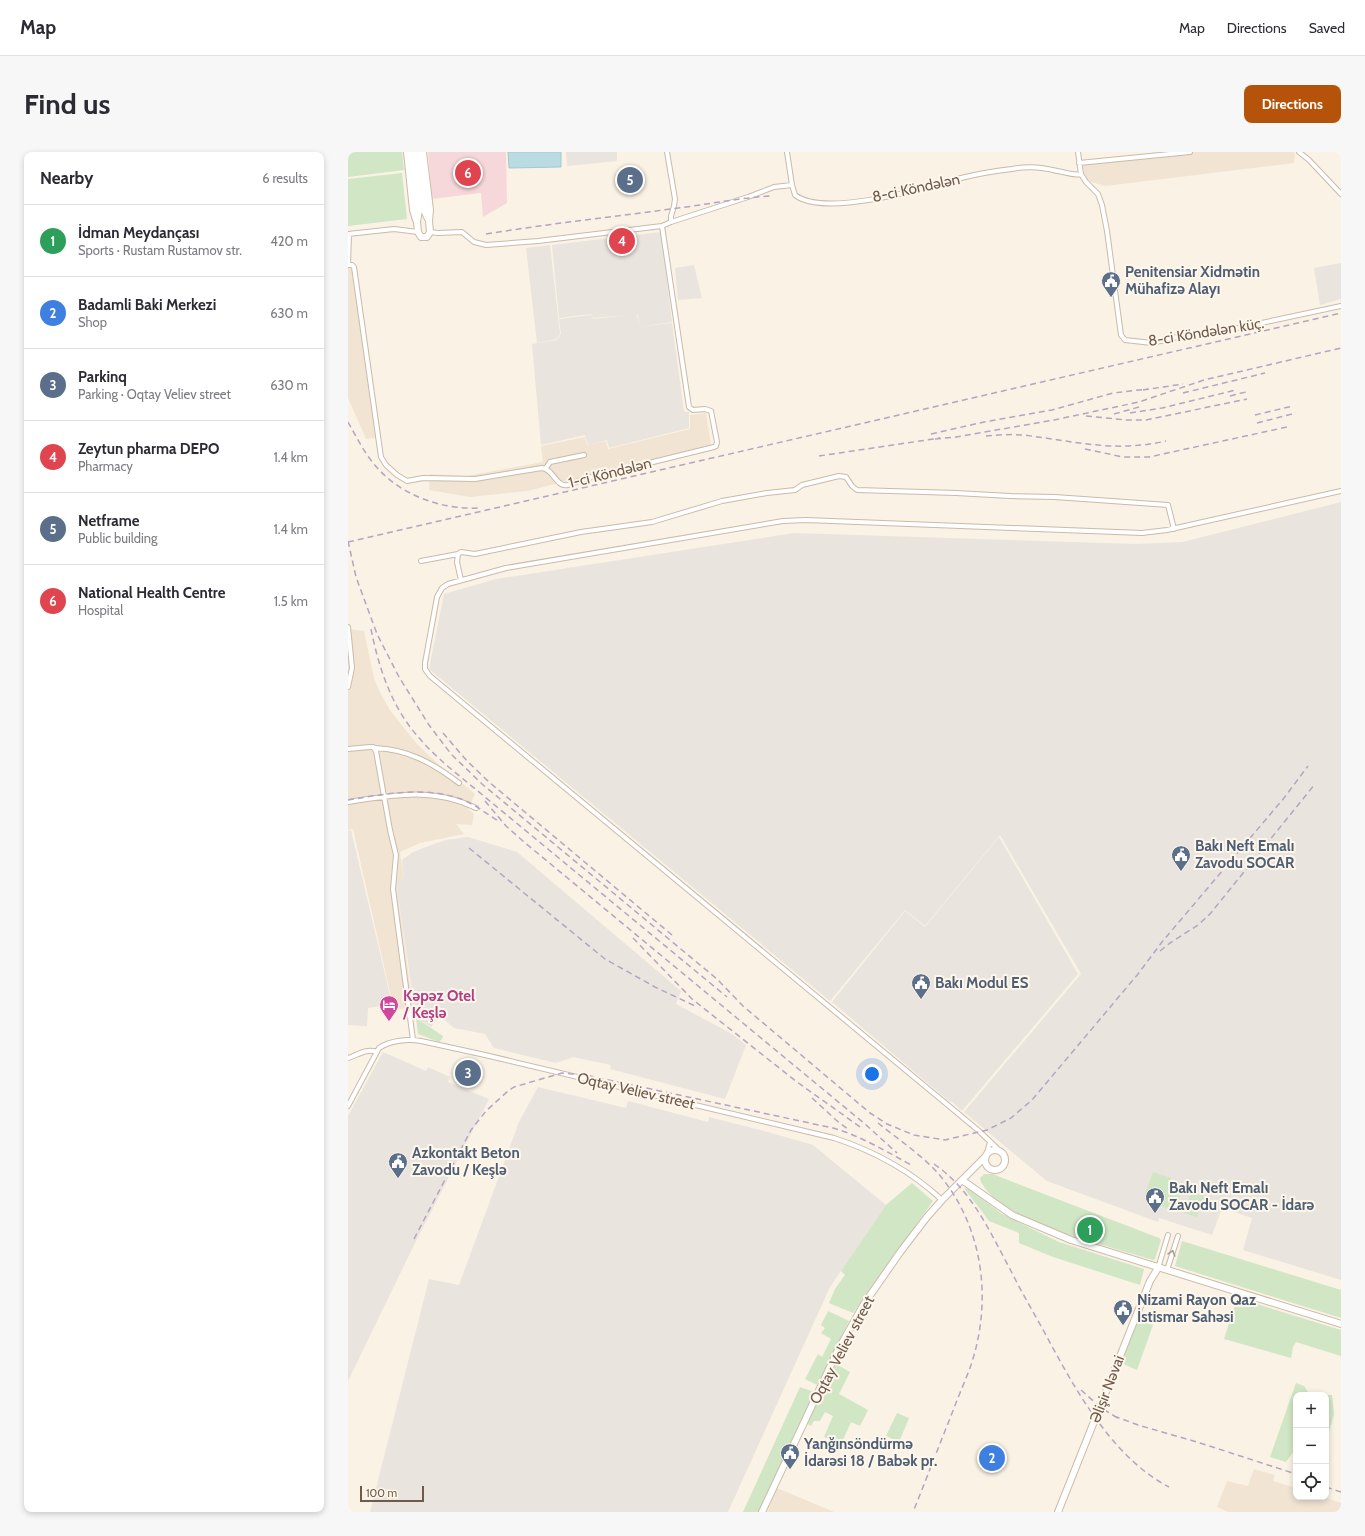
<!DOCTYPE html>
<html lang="en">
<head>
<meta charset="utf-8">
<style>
	body { margin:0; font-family:Cabin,sans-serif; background:#f7f7f7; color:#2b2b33 }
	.controls { position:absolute; right:12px; bottom:12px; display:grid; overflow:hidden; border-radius:8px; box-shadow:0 2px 6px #0003 }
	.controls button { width:36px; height:36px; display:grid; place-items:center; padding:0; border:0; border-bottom:1px solid #e1e1e2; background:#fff; color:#2b2b33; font:20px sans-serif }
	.scale { position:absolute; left:12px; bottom:10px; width:64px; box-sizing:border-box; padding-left:4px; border:2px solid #705a4c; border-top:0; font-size:11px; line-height:14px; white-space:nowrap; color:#705a4c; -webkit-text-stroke:3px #fdf6ea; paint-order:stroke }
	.you { position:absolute; left:524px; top:922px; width:14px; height:14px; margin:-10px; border:3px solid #fff; border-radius:50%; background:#1a73e8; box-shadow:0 0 0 6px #1a73e833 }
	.badge { display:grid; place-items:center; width:26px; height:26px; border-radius:50%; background:#b45309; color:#fff; font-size:13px; font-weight:700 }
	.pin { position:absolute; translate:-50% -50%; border:2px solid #fff; box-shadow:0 1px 4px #0006 }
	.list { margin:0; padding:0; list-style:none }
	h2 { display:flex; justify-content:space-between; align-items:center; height:52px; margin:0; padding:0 16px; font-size:17px }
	h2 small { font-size:13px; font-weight:400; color:#7c7c81 }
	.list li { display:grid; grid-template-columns:26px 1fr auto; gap:12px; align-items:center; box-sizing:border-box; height:72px; padding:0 16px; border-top:1px solid #e1e1e2 }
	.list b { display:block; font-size:15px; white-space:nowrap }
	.list p { margin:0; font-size:13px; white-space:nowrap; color:#7c7c81 }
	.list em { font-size:13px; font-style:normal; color:#7c7c81 }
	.icon { flex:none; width:22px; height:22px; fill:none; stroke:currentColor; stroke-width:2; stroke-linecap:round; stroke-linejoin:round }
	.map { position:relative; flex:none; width:993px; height:1360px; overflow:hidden; border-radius:8px }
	header { display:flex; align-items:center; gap:24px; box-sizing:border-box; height:56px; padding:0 20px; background:#fff; border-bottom:1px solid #e1e1e2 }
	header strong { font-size:19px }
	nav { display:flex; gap:22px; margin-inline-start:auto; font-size:14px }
	.intro { display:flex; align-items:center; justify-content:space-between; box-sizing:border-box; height:96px; padding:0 24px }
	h1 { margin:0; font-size:28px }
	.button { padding:10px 18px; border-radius:8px; background:#b45309; color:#fff; font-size:14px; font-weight:700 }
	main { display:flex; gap:24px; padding:0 24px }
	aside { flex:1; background:#fff; border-radius:8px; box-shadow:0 2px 6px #0003 }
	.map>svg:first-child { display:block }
	.residential { fill:#f1e4d3 }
	.industrial { fill:#eae4de }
	.medical { fill:#f7d8da }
	.green { fill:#d0e6c4 }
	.water { fill:#badbe2; stroke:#a1c9d3 }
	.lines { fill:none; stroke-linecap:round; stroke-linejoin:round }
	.street-casing { stroke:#cabaab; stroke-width:6 }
	.secondary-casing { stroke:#cdbbaa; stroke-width:8 }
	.street { stroke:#fff; stroke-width:4 }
	.secondary { stroke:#fff; stroke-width:6 }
	.rail { stroke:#b5a4c2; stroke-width:1.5; stroke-dasharray:6 4; stroke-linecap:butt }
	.oneway { stroke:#a99c94 }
	.labels { text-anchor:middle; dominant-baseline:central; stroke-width:4; stroke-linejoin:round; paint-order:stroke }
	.street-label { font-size:15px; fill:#705a4c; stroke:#fdf6ea }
	.service-label { font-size:15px; font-weight:bold; fill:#4e5e75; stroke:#fdf6ea; text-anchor:start }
	.hotel-label { font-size:15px; font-weight:bold; fill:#b23c85; stroke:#fdf6ea; text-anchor:start }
</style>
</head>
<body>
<header>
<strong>Map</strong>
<nav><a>Map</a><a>Directions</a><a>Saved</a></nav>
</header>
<div class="intro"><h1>Find us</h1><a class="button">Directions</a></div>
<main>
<aside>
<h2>Nearby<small>6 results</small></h2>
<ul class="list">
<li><span class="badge" style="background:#2e9e5b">1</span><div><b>İdman Meydançası</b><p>Sports · Rustam Rustamov str.</p></div><em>420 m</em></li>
<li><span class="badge" style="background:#3f7fe0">2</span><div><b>Badamli Baki Merkezi</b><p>Shop</p></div><em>630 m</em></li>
<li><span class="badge" style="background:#5c6f8a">3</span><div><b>Parkinq</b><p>Parking · Oqtay Veliev street</p></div><em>630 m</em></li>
<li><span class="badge" style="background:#e0444e">4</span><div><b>Zeytun pharma DEPO</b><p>Pharmacy</p></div><em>1.4 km</em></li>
<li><span class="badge" style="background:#5c6f8a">5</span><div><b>Netframe</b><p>Public building</p></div><em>1.4 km</em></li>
<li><span class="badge" style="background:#e0444e">6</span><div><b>National Health Centre</b><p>Hospital</p></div><em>1.5 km</em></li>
</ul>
</aside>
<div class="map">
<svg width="993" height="1360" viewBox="0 0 993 1360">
	<rect width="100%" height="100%" fill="#faf2e4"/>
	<path class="residential" d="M 831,0 L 945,0 L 947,2 L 946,11 L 757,34 L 740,29 L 737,26 L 735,13 L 831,3 Z
		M 0,116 L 4,116 L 27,286 L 18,287 L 0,246 Z
		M 358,261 L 363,293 L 179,339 L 122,345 L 81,338 L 82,322 L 119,324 L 195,310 L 193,294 L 237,285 L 239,293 L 258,289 L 260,297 L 342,277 L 342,263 Z
		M 0,477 L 16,479 L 26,526 L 30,536 L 41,557 L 56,576 L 69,592 L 89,611 L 127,642 L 120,657 L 126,662 L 124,673 L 108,672 L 116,682 L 72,691 L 52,700 L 56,726 L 48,730 L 65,855 L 46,858 L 5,677 L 0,678 Z
		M 906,1317 L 927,1323 L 925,1329 L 948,1336 L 948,1345 L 976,1345 L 993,1351 L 993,1360 L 880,1360 L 869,1355 L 879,1329 L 900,1334 Z
		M 429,1336 L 441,1341 L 486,1360 L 419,1360 Z"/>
	<path class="industrial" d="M 218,0 L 269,0 L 269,9 L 219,14 Z
		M 313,80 L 324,170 L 291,175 L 290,162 L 245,166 L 243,162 L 211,166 L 204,93 Z
		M 202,93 L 212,182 L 209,187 L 189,191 L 178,96 Z
		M 993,111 L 993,147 L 972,153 L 966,116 Z
		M 346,113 L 354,146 L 330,148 L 327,116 Z
		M 289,162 L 291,175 L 324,171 L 336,260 L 341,260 L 341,276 L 261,296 L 259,288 L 240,293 L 237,283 L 193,293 L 184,192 L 209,188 L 213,182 L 211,167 L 243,163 L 245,167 Z
		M 993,350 L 993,1128 L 895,1098 L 904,1066 L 874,1056 L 864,1083 L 811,1066 L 810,1070 L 699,1029 L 616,960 L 733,822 L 652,683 L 577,774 L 557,758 L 482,849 L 81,517 L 96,442 L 148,427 L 446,381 L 788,392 L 835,390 Z
		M 3,678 L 44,852 L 20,856 L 19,874 L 0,873 L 0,679 Z
		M 120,685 L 169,700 L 333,839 L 328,852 L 384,882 L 398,893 L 377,947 L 262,917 L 263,913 L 225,905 L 208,911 L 146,896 L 137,882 L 106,876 L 92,864 L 83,875 L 68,866 L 48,730 L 56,726 L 54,708 L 65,700 L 78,695 L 98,688 Z
		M 651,685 L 730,822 L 614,959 L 603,949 L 602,950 L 484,850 L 557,759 L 577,775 Z
		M 35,900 L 78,919 L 80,915 L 102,925 L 100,930 L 141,947 L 67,1091 L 0,1229 L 0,964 Z
		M 190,935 L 278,956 L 280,949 L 360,970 L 361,965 L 416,979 L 465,993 L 538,1053 L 482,1135 L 380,1360 L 22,1360 L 81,1127 L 111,1133 L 171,970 Z"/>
	<path class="medical" d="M 80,0 L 158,0 L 159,51 L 135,65 L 133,41 L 84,47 Z"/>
	<path class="green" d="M 0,0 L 54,0 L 56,18 L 0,25 Z
		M 54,21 L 59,67 L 0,74 L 0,27 Z
		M 68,866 L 95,884 L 94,887 L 91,890 L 70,882 Z
		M 805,1020 L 823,1026 L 822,1031 L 835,1036 L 827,1059 L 813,1054 L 815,1048 L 797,1042 Z
		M 636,1022 L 645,1022 L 652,1025 L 811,1086 L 813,1088 L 807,1107 L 805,1108 L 717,1082 L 665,1060 L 649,1049 L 639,1039 L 633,1030 L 632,1026 Z
		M 564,1031 L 585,1049 L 505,1161 L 481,1151 L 487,1137 L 497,1123 L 493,1119 L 538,1053 Z
		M 616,1036 L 621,1037 L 654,1062 L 711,1090 L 796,1117 L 792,1133 L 705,1105 L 671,1091 L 671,1081 L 641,1069 Z
		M 843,1040 L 856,1044 L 849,1065 L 836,1061 Z
		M 834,1089 L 993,1138 L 993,1166 L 827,1114 Z
		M 889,1146 L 993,1178 L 993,1204 L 948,1190 L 945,1195 L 943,1206 L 876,1187 Z
		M 480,1159 L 501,1169 L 469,1233 L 457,1227 L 470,1202 L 474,1205 L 483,1187 L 473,1181 L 477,1176 L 473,1173 Z
		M 790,1169 L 805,1173 L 789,1218 L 773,1211 Z
		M 488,1212 L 502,1220 L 491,1242 L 520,1258 L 512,1274 L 503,1270 L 493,1292 L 476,1285 L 485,1264 L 477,1260 L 472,1269 L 466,1269 L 463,1274 L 459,1272 Z
		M 948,1231 L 956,1234 L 962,1243 L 948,1243 L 948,1296 L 938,1310 L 922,1305 Z
		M 452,1235 L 466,1240 L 410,1360 L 395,1360 Z
		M 978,1243 L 984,1243 L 986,1262 L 978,1291 Z
		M 549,1261 L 561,1266 L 551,1290 L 538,1284 Z"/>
	<path class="water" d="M 160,0 L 213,0 L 213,15 L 161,16 Z"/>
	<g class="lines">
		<g class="street-casing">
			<path id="street" d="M 439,0 L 444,33 L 447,43 C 477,66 577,36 613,26 C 629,22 647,19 664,17 C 679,14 694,15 709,19 C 717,20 725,24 733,22
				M 730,0 L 733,22 L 738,30 L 750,42 L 754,53 L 759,79 L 773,183 L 777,188 L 804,191 L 829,185 L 843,186 L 993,154
				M 951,0 L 961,8 L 993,42
				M 731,11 L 842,0
				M 323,70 L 400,45 L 426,35 L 444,33
				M 82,80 L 90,81 L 114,80 L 126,90 L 138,93 L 190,89 L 314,74 L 323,70 L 323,64 L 326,54 L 327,47 L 319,0
				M 0,82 L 46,77 L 70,80
				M 0,113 L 4,113 L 6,115 L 33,305 L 38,313 L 49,323 L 59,329 L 75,326 L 127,327 L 194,316 C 206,317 208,336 220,333 C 226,332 231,328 236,327 L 366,295 L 368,294 L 369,290 L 363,259 L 357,257 L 345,258 L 341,255 L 314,74
				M 0,113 L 1,82
				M 198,316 L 202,310 L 236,303
				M 73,409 L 110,402
				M 113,428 L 109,410 L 110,402 L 113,400 L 127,402 L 233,380 L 304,370 L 374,349 L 419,341 L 447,338 L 454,333 L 491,324 L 498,325 L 504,334 L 509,338 L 608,341 L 662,344 L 707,345 L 820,353 L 826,377
				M 0,475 L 4,516 L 0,535
				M 27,596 C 60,597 86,612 111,631
				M 0,597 L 22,595 L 25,595 L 28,599 L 42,678 L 48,703 L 45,737 L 65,888
				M 0,650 C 45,643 85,635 128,656
				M 0,906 C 10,903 18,896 29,900
				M 0,954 L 31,896 C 43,888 60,887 73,889 L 137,903 L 486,986 C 526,999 564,1020 594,1048
				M 654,1001 L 631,979 L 601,954 L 82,524 L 77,517 L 77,511 L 89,445 L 94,436 L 100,432 L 158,416 L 435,369 L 458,368 L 794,381 L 819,378 L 993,339
				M 638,1004 L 642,990
				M 810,1116 L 820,1083
				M 819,1118 L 830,1084"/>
		</g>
		<g class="secondary-casing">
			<path id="secondary" d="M 59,0 L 65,58 L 68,68
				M 64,0 L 71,58 L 69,70 L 70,80 L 73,85 L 79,85 L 82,80 L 81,69 L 82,58 L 75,0
				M 70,0 L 76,58 L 80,67
				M637 1008a10 10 0 1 1 20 0a10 10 0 1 1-20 0Z
				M 614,1028 L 664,1063 L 723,1088 L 993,1172
				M 414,1360 L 490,1198 L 516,1152 L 553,1099 L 579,1065 L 594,1048 L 638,1004
				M 710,1360 L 802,1129 L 810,1116"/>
		</g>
		<use href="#street" class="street"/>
		<use href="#secondary" class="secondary"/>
		<path class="rail" d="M 138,82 C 200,72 262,65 323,57 C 357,53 389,46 423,44
			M 795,238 L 835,232
			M 835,241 L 917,221
			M 882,244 L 898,240
			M 782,261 L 814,256 L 888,238
			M 766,262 L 791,255
			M 907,263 L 945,254
			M 738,264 L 779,268 L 798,268 L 899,247
			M 0,270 C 8,284 15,299 26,312 C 51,343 93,358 132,356
			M 909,271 L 948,261
			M 583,282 L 636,270 L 704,258 L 765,241 L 800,237
			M 638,284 C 650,283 663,282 675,283 C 726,289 766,301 818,289
			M 587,287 L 608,285 L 706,268 L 791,250 L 856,228 L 993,196
			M 737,297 L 775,305 L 801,305 L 939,275
			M 471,304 L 592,286
			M 0,389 L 8,425 L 29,482 L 51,525 L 81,573 L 103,602 L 134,632 L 369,827 L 395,854 L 522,961 L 539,972 L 566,983 L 597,988 L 639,978 L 663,966 L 684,948 L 790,822 L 814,790 L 936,646 L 960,614
			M 0,390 L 993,161
			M 23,477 C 31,517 44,557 73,588 C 80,597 89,604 97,612 L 379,845
			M 95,581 L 119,609 L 141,630 L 324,783
			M 0,648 C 37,642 76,634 113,647 C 126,652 138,661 150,669
			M 137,649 L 158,674 L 176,690 L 517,972 L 549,1001
			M 121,696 L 257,807 L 307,835 L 347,854
			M 285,786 L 344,847 L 449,930 L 515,977
			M 812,799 L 822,791 L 850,773 L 862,762 L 967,632
			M 464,946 L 488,968 L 501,978
			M 530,971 C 551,988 577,1005 594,1026 C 636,1079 644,1150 623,1213 C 617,1230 609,1247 603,1264 C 590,1296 578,1328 565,1360
			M 586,1012 C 624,1038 642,1080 663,1119 C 674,1141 687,1163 699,1185 C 728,1239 765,1306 821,1335
			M 66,1087 L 123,978 L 138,959 L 160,939 L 166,935 L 214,921 L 242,924 L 485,976 C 513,984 539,1000 565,1014
			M 733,1238 L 752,1255 L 771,1267
			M 766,1264 L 790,1273 L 849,1290 L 948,1322
			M 978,1335 L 993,1340"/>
	</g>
	<defs><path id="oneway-chevron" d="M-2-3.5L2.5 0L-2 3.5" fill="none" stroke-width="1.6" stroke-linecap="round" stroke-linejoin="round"/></defs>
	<use class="oneway" href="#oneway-chevron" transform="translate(824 1101) rotate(-73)"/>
	<defs>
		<g id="civic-pin" transform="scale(1)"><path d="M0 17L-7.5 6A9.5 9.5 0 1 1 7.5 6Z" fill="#5c6f8a" stroke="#fdf6ea"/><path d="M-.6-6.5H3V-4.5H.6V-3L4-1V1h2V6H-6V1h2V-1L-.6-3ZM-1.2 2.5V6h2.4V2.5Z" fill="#fff"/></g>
		<g id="hotel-pin" transform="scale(1)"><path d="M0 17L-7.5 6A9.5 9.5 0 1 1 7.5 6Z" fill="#d1479c" stroke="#fdf6ea"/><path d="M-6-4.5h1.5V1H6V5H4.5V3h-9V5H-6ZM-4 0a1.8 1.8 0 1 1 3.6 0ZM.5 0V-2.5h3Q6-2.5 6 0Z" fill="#fff"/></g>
	</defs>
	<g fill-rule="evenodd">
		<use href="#civic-pin" x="763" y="129"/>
		<use href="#civic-pin" x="833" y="703"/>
		<use href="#civic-pin" x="573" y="831"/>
		<use href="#hotel-pin" x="41" y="853"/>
		<use href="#civic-pin" x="50" y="1010"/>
		<use href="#civic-pin" x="807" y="1045"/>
		<use href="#civic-pin" x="775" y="1157"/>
		<use href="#civic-pin" x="442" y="1301"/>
	</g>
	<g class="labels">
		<g class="street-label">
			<text transform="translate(568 36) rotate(-12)">8-ci Köndələn</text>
			<text transform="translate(858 180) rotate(-9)">8-ci Köndələn küç.</text>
			<text transform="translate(262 321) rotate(-14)">1-ci Köndələn</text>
			<text transform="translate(288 939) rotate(13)">Oqtay Veliev street</text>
			<text transform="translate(494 1198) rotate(-62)">Oqtay Veliev street</text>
			<text transform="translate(759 1237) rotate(-69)">Əlişir Nəvai</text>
		</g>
		<g class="service-label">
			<text x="777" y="120">Penitensiar Xidmətin<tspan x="777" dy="17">Mühafizə Alayı</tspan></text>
			<text x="847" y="694">Bakı Neft Emalı<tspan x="847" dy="17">Zavodu SOCAR</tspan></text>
			<text x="587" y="831">Bakı Modul ES</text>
			<text x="64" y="1001">Azkontakt Beton<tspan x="64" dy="17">Zavodu / Keşlə</tspan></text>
			<text x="821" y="1036">Bakı Neft Emalı<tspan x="821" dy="17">Zavodu SOCAR - İdarə</tspan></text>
			<text x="789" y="1148">Nizami Rayon Qaz<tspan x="789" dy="17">İstismar Sahəsi</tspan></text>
			<text x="456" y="1292">Yanğınsöndürmə<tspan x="456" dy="17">İdarəsi 18 / Babək pr.</tspan></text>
		</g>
		<g class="hotel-label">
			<text x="55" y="844">Kəpəz Otel<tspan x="55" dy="17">/ Keşlə</tspan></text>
		</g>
	</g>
</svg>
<div class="controls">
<button>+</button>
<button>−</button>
<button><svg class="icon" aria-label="locate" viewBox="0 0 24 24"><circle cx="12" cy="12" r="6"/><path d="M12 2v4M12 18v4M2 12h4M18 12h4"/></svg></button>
</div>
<div class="scale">100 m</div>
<div class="you"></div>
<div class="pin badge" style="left:742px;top:1078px;background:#2e9e5b">1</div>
<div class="pin badge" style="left:644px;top:1306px;background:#3f7fe0">2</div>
<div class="pin badge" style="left:120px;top:921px;background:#5c6f8a">3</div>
<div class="pin badge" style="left:274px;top:89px;background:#e0444e">4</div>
<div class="pin badge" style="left:282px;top:28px;background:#5c6f8a">5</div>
<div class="pin badge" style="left:120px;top:21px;background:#e0444e">6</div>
</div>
</main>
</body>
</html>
